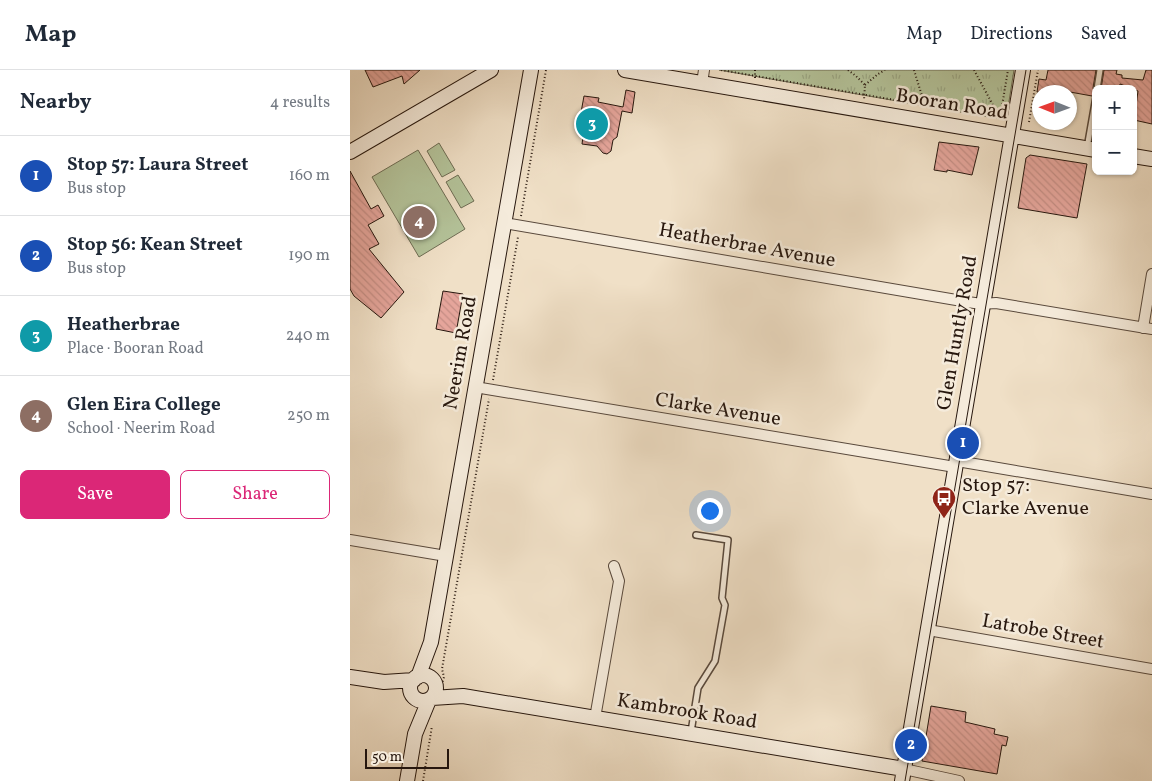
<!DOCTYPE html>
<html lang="en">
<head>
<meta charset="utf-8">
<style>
	body { margin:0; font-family:Vollkorn,serif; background:#f6f6f7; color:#1f2937 }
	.controls { position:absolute; right:15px; top:15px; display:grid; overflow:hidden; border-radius:8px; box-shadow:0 1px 4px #0004 }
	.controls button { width:45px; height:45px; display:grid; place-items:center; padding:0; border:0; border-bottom:1px solid #e0e1e3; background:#fff; color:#1f2937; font:25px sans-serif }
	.compass { position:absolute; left:682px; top:15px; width:45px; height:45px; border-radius:50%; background:#fff; box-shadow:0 1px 4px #0004; rotate:271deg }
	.scale { position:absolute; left:15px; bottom:12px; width:84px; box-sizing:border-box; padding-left:5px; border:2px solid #27170e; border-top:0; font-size:14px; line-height:18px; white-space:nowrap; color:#27170e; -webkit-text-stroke:4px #f5ebdb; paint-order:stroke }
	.you { position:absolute; left:359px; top:440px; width:18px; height:18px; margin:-12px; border:4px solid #fff; border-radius:50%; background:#1a73e8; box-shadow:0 0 0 8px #1a73e833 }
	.badge { display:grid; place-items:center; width:32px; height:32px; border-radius:50%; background:#db2777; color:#fff; font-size:16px; font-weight:700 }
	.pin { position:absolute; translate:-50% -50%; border:2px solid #fff; box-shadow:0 1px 5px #0006 }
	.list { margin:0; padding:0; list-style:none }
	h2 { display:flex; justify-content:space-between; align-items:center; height:65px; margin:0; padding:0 20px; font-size:21px }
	h2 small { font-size:16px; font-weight:400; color:#747a83 }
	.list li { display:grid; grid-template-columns:32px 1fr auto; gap:15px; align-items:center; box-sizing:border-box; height:80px; padding:0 20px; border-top:1px solid #e0e1e3 }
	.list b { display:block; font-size:19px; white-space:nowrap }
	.list p { margin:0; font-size:16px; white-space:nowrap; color:#747a83 }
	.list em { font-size:16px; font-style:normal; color:#747a83 }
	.actions { display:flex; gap:10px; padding:15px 20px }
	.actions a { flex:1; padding:11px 0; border:1px solid #db2777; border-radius:8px; text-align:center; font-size:18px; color:#db2777 }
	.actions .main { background:#db2777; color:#fff }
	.map { position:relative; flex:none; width:802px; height:711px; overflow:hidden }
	header { display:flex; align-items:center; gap:30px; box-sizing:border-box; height:70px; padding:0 25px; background:#fff; border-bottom:1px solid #e0e1e3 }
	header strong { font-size:24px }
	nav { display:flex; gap:28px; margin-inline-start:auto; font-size:18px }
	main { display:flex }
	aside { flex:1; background:#fff }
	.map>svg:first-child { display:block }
	.green { fill:#b4c39a; stroke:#6e6d54 }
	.park { fill:url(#park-tufts); stroke:#6e6d54 }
	.building { fill:url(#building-back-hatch); stroke:#27170e }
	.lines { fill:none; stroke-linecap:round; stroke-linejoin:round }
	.lane-casing { stroke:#59493c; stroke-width:8 }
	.street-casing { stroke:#59493c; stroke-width:12 }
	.secondary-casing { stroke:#27170e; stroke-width:16 }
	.path { stroke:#27170e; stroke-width:2; stroke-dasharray:1 2.5; stroke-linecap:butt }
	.lane { stroke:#f5ebdb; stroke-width:5 }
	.street { stroke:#f5ebdb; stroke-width:10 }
	.secondary { stroke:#f5ebdb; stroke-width:14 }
	.tram { stroke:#27170e; stroke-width:1 }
	.labels { text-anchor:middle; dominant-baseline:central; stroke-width:5; stroke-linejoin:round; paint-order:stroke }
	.street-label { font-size:20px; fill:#27170e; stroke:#f5ebdb }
	.poi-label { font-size:20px; fill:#27170e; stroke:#f5ebdb; text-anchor:start }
</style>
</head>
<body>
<header>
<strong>Map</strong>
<nav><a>Map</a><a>Directions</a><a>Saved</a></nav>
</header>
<main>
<aside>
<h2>Nearby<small>4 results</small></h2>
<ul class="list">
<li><span class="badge" style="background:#1a4fb4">1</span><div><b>Stop 57: Laura Street</b><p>Bus stop</p></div><em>160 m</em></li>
<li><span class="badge" style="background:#1a4fb4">2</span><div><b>Stop 56: Kean Street</b><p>Bus stop</p></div><em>190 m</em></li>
<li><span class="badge" style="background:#0f9aa8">3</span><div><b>Heatherbrae</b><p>Place · Booran Road</p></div><em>240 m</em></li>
<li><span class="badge" style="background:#8d6e63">4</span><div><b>Glen Eira College</b><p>School · Neerim Road</p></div><em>250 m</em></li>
</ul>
<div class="actions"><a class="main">Save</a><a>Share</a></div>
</aside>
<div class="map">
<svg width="802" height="711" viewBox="0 0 802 711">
	<defs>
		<pattern id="park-tufts" width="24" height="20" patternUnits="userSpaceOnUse" patternTransform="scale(1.25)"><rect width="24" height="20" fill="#b4c39a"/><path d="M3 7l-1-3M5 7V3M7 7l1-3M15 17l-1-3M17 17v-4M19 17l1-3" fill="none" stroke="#9ba784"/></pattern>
		<pattern id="building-back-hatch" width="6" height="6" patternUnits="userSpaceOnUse" patternTransform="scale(1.25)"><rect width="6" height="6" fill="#e5a59b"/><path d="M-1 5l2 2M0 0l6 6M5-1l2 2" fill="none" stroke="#c48d84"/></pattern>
	</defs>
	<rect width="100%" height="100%" fill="#f0e0c7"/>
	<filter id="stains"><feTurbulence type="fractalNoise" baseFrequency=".004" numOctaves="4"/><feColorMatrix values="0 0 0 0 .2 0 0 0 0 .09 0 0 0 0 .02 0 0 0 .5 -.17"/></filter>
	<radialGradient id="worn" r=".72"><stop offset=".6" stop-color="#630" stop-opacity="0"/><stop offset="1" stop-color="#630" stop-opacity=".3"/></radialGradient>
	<path class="green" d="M 89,73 L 105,100 L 92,107 L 77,81 Z
		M 68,80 L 115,159 L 69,187 L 22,107 Z
		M 108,105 L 124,131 L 111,138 L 96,112 Z"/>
	<path class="park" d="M 369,0 L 664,0 L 656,50 Z"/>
	<path class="building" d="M 15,0 L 70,0 L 54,14 L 52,6 L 23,17 Z
		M 698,0 L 746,0 L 743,18 L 745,23 L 742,26 L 720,22 L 687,22 L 689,9 L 696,10 Z
		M 754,0 L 767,0 L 766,4 L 772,5 L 772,8 L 793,10 L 796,0 L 802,0 L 802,54 L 784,50 L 788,21 L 770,14 L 769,19 L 751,19 Z
		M 276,20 L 285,22 L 282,43 L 272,41 L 267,67 L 263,70 L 261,81 L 257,84 L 253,83 L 247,76 L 232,74 L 234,60 L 228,59 L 225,55 L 226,50 L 230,48 L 234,26 L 249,28 L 248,32 L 273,37 Z
		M 589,72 L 629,77 L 622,105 L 597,100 L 597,102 L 584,100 Z
		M 680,85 L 737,94 L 727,148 L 668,138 L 676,88 Z
		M 0,101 L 21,139 L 28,135 L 34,146 L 18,155 L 29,174 L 19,179 L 54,222 L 31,248 L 4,226 L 0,219 Z
		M 93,221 L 113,224 L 106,263 L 86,259 Z
		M 581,636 L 616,642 L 615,652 L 645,659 L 644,664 L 658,667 L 656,676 L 652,675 L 647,704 L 572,691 Z"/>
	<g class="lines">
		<g class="lane-casing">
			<path id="lane" d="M 747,19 L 750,0
				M 737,78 L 746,27
				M 341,662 L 348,618 L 365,591 L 375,535 L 372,528 L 378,470 L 346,465"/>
		</g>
		<g class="street-casing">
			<path id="street" d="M 352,13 L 354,0
				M 154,153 L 618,232 L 631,234 L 646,233 L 802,259
				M 793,258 L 802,204
				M 125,317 L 605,397
				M 607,391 L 802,424
				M 0,470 L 96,486
				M 578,560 L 802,599
				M 245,648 L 269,511 L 264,496
				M 554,699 L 609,711"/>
		</g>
		<g class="secondary-casing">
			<path id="secondary" d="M 275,0 L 746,80
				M 0,82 L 141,0
				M 783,86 L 802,89
				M60 618a13 13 0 1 1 26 0a13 13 0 1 1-26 0Z
				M 0,607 L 34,612 L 64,610
				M 68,607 L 81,572 L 181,0
				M 82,628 L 113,626 L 554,699
				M 57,711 L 65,664 L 79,630
				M 552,711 L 673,0"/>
		</g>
		<path class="path" d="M 371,0 L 650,48
			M 405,0 L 405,10
			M 498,0 L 506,6 L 515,15 L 514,30
			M 564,0 L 576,39
			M 624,0 L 650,48
			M 515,15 L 528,4 L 535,0
			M 650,48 L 658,0
			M 679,52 L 688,0
			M 171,146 L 196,0
			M 143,310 L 168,167
			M 92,615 L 94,607 L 92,599 L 139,329
			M 73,711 L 82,656"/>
		<use href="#lane" class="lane"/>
		<use href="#street" class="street"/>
		<use href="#secondary" class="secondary"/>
		<path class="tram" d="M 555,711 L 676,0"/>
	</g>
	<defs>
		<g id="bus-pin" transform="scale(1.25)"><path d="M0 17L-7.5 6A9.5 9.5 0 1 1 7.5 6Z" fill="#8f2418" stroke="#f5ebdb"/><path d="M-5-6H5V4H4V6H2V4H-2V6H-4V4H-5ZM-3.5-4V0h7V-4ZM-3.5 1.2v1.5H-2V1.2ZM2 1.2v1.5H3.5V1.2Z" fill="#fff"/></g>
	</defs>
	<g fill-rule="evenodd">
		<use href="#bus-pin" x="594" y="428"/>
	</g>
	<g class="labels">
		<g class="street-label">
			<text transform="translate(602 35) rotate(9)">Booran Road</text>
			<text transform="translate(397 176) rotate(10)">Heatherbrae Avenue</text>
			<text transform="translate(608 263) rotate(-80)">Glen Huntly Road</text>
			<text transform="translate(111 283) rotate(-80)">Neerim Road</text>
			<text transform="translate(368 340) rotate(9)">Clarke Avenue</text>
			<text transform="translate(693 562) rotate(10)">Latrobe Street</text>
			<text transform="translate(337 642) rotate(9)">Kambrook Road</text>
		</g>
		<g class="poi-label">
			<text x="612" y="416">Stop 57:<tspan x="612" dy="23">Clarke Avenue</tspan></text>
		</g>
	</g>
	<rect width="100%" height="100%" filter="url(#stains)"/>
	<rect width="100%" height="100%" fill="url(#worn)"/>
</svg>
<div class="controls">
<button>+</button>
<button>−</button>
</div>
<svg class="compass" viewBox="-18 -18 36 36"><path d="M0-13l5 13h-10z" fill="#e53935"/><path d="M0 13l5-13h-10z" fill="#747a83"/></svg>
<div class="scale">50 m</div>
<div class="you"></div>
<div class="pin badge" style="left:613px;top:373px;background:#1a4fb4">1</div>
<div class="pin badge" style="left:561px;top:675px;background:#1a4fb4">2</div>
<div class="pin badge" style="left:242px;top:54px;background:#0f9aa8">3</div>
<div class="pin badge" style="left:69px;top:152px;background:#8d6e63">4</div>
</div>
</main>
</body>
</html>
